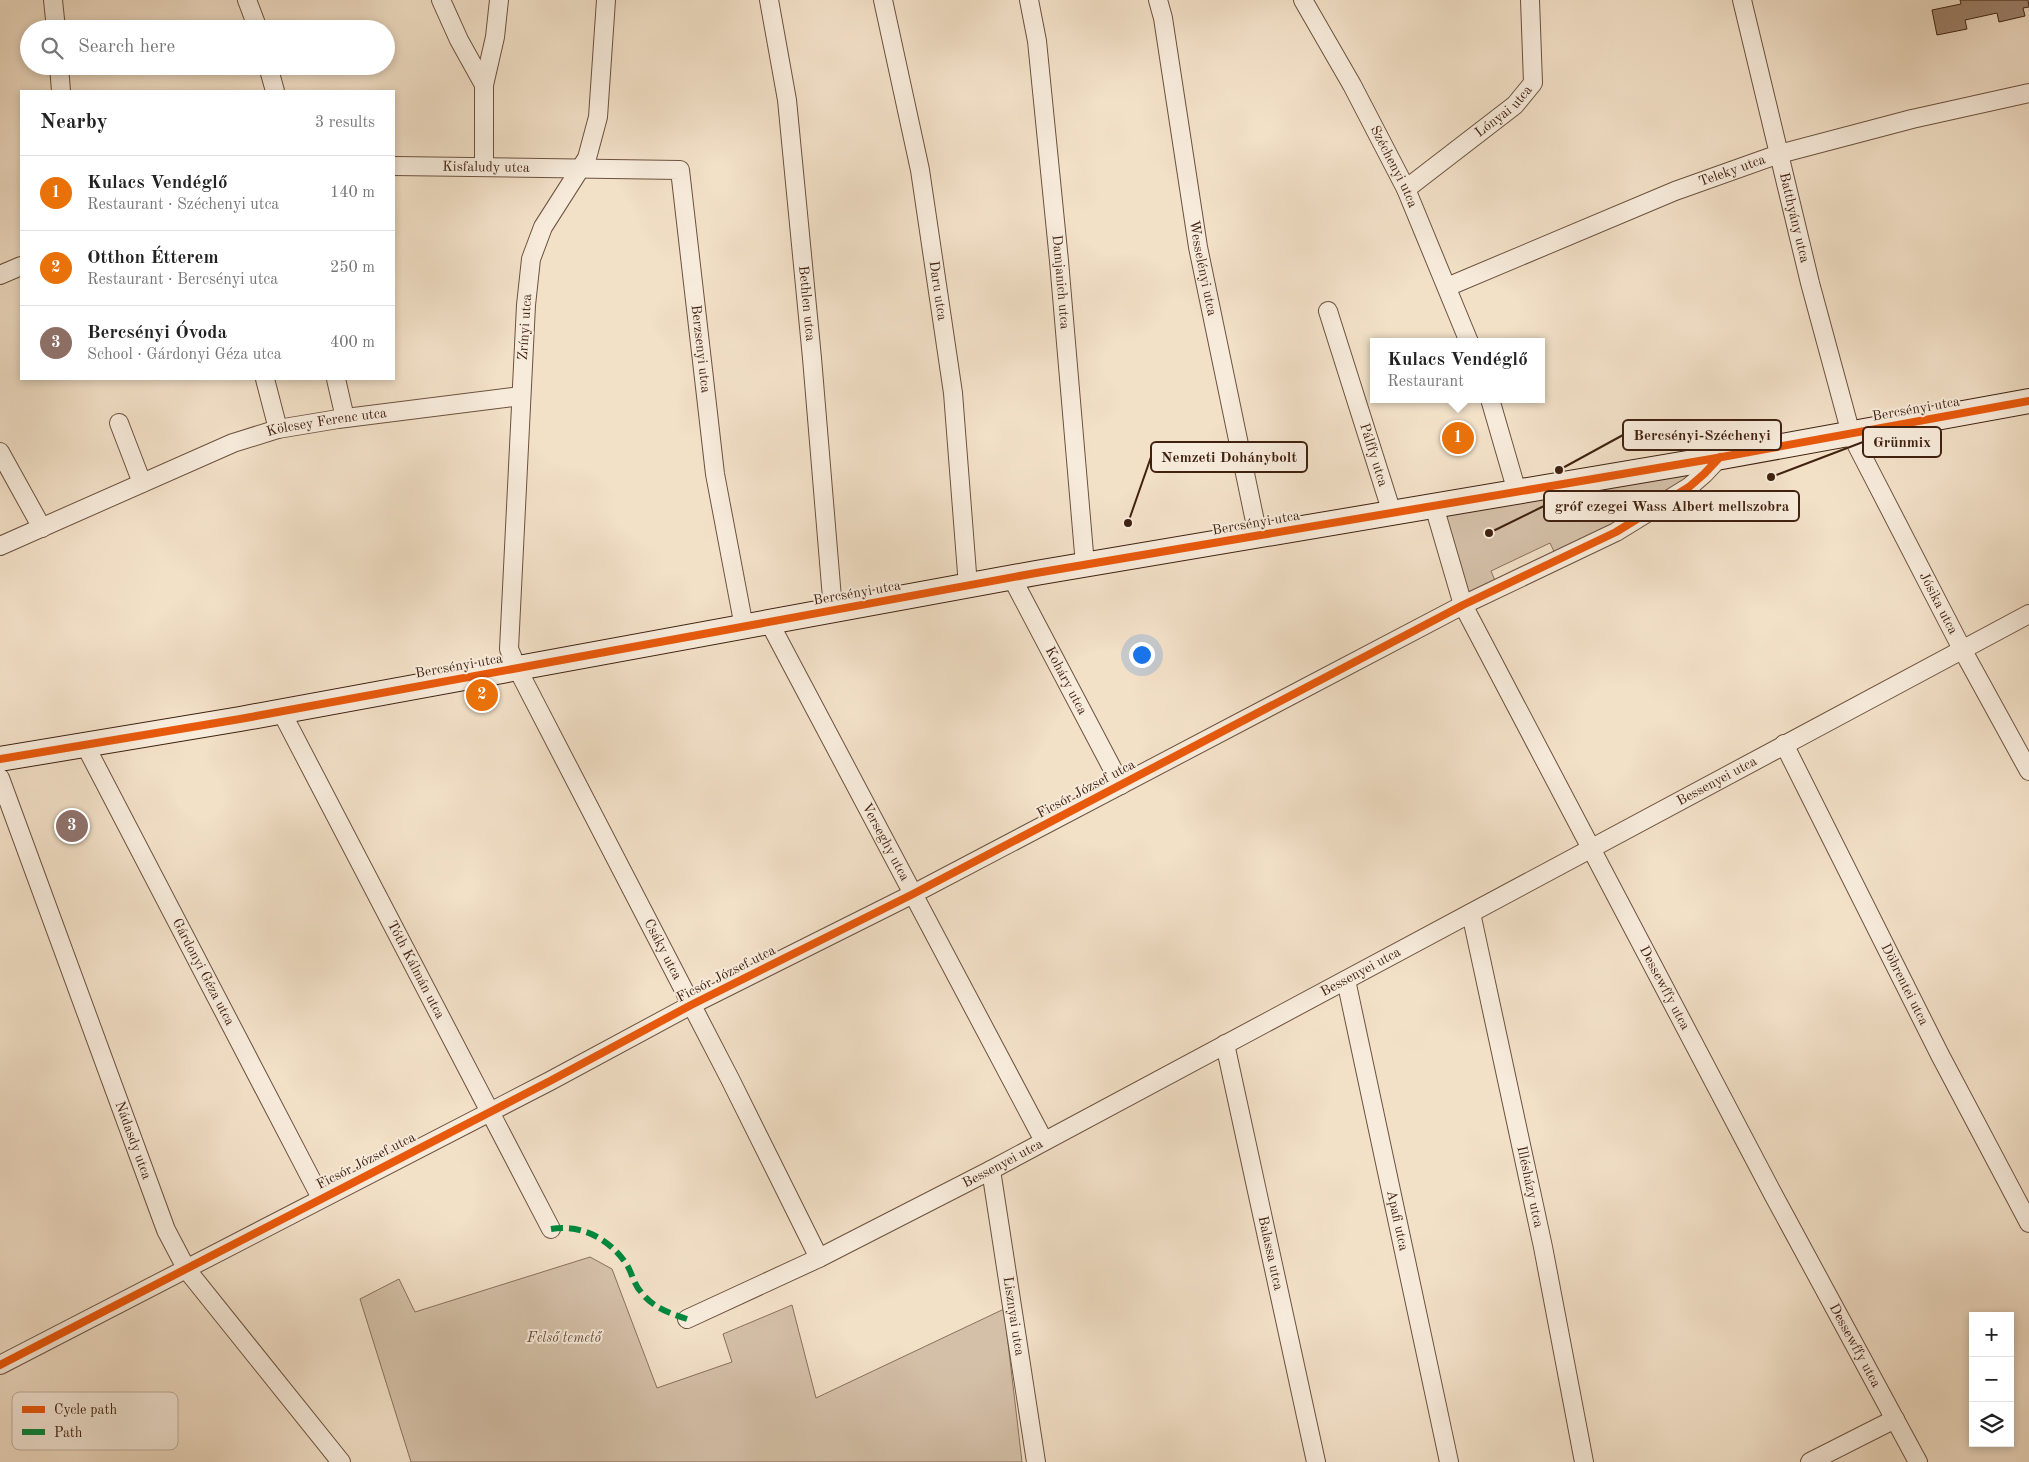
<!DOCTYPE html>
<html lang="en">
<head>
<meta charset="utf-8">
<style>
	body { margin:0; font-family:"Old Standard TT",serif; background:#f6f6f6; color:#222 }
	.controls { position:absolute; right:15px; bottom:15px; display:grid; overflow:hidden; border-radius:0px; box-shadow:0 2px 8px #0003 }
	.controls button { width:45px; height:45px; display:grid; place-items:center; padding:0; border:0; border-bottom:1px solid #e0e0e0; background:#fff; color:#222; font:25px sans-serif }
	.you { position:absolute; left:1141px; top:654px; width:18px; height:18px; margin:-12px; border:4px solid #fff; border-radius:50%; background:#1a73e8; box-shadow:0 0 0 8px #1a73e833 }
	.badge { display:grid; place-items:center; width:32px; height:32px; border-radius:50%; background:#8f2418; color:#fff; font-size:16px; font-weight:700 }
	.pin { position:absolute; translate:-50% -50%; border:2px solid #fff; box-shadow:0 1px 5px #0006 }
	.popup { position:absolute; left:1370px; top:338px; width:175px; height:65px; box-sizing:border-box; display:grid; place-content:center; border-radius:0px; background:#fff; filter:drop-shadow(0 1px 4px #0005); font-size:16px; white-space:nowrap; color:#767676 }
	.popup b { font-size:19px; color:#222 }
	.popup::after { content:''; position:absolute; left:50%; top:100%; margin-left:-10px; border:10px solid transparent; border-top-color:#fff }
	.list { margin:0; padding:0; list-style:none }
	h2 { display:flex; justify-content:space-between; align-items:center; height:65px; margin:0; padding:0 20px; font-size:21px }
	h2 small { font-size:16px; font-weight:400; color:#767676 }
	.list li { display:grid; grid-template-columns:32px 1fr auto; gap:15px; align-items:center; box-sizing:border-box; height:75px; padding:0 20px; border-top:1px solid #e0e0e0 }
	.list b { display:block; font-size:19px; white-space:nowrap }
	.list p { margin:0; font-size:16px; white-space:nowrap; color:#767676 }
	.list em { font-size:16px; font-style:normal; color:#767676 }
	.icon { flex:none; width:28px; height:28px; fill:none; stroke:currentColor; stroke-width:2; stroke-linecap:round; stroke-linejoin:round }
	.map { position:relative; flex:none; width:2029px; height:1462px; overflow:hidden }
	.search { position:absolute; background:#fff; box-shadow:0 2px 8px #0003; left:20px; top:20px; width:375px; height:55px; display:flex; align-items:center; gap:12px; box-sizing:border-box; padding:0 18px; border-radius:28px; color:#767676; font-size:19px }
	.panel { position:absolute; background:#fff; box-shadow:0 2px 8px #0003; left:20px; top:90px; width:375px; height:290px; border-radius:0px }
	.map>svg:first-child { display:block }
	.green { fill:#d4c0a8; stroke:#8a705c }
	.building { fill:#9d846f; stroke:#402110 }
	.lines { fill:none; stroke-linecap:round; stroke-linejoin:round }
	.street-casing { stroke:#6c513e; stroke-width:20 }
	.secondary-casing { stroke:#402110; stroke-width:26 }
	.street { stroke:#f7ebdb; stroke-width:18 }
	.secondary { stroke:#f7ebdb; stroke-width:24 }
	.quiet { stroke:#00873e; stroke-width:6; stroke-dasharray:12 6; stroke-linecap:butt }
	.cycleway-casing { stroke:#f7ebdb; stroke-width:11 }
	.cycleway { stroke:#e8590c; stroke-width:8 }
	.labels { text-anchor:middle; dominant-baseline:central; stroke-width:4; stroke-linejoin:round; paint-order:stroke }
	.street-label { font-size:14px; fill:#402110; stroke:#f7ebdb }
	.park-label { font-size:14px; font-style:italic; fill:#654936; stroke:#f7ebdb }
	.key { fill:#f7ebdb; stroke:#c0ae9e; stroke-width:1 }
	.key-label { font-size:14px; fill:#402110 }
	.leader { fill:none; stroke:#402110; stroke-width:2 }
	.callout-dot { fill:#402110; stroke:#f7ebdb; stroke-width:2 }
	.callout { fill:#f7ebdb; stroke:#402110; stroke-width:2 }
	.callout-label { font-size:15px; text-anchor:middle; font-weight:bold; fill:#402110 }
</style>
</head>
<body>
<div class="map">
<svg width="2029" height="1462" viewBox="0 0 2029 1462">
	<rect width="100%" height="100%" fill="#f2e0c7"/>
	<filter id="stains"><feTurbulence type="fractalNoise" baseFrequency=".004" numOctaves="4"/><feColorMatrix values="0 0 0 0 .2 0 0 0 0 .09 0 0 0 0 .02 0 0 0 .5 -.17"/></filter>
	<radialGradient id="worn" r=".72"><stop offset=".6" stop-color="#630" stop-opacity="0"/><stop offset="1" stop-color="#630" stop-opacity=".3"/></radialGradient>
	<path class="green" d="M 1719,458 L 1558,560 L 1550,543 L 1491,571 L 1498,588 L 1463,605 L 1435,506 Z
		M 590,1257 L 612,1269 L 657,1388 L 732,1362 L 723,1334 L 792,1305 L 816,1398 L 1004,1309 L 1022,1462 L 411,1462 L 360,1299 L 399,1279 L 415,1312 Z"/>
	<path class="building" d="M 1960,0 L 2028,0 L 2029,7 L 2023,8 L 2025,16 L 1999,22 L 1997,13 L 1965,20 L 1967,29 L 1937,35 L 1932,10 L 1961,4 Z"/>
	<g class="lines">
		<g class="street-casing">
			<g id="street">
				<path d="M 53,0 L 56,29"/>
				<path d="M 247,0 L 258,29"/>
				<path d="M 441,0 L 459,40 L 484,85 L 484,166"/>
				<path id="s1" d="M 606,0 L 598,117 L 587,158 L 543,227 L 531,259 L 526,305 L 509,649 L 517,668 L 730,1079 L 819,1258"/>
				<path id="s2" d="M 769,0 L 787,100 L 812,358 L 833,610"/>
				<path id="s3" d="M 883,0 L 920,170 L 953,393 L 968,586"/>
				<path id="s4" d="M 1029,0 L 1037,41 L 1059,261 L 1085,565"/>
				<path id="s5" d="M 1158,0 L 1163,18 L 1198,247 L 1258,536"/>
				<path id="s6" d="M 1303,0 L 1352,85 L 1406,189 L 1469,342"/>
				<path id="s7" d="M 1742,0 L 1810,283 L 1851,434 L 1962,649 L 2029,771"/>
				<path d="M 59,66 L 61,91"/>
				<path d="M 268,66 L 275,91"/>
				<path d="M 484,85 L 495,37 L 499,0"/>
				<path id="s8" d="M 394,166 L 680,170 L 715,474 L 744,627"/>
				<path id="s9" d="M 1406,189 L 1515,105 L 1533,83 L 1530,0"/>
				<path d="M 0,275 L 21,266"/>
				<path id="s10" d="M 1447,287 L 1675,191 L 1779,154 L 1912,119 L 2029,93"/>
				<path id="s11" d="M 1328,311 L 1392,513"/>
				<path d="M 265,379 L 278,429"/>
				<path d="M 336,379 L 345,418"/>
				<path d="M 1490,399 L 1517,492"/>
				<path d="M 119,423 L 142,483"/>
				<path d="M 0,452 L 42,528"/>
				<path id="s12" d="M 1434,506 L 1463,605 L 1774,1196 L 1918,1462"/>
				<path id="s13" d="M 0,546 L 233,443 L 278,429 L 338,419 L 521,396"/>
				<path id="s14" d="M 1012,578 L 1121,785"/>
				<path id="s15" d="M 769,622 L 1044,1141"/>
				<path id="s16" d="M 281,711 L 551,1229"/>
				<path id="s17" d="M 1784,744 L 1940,1055 L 2029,1223"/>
				<path id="s18" d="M 85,745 L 321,1198"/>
				<path id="s19" d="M 0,778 L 166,1230 L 187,1270 L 341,1462"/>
				<path id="s20" d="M 1471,913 L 1543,1247 L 1584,1462"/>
				<path id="s21" d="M 1346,980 L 1449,1462"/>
				<path id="s22" d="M 1225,1044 L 1316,1462"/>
				<path id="s23" d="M 991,1170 L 1036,1462"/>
				<path id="s24" d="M 687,1319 L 819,1258 L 991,1170 L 2029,614"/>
				<path d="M 0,1365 L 550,1081 L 691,1005 L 913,894 L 1463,605 L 1616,532 L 1689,487 L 1704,474 L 1720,457"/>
				<path d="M 1810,1462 L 1895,1419"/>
			</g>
		</g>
		<g class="secondary-casing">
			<path id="secondary" d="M 0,759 L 240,719 L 1036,573 L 1711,459 L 2029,401"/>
		</g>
		<use href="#street" class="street"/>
		<use href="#secondary" class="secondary"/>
		<path class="quiet" d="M 551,1229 C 582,1224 610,1239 627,1265 C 632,1273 634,1285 641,1292 C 652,1307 669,1313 687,1319"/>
		<g class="cycleway-casing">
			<path id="cycleway" d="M 0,759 L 240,719 L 1036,573 L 1711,459 L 2029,401
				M 0,1365 L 550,1081 L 691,1005 L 913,894 L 1463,605 L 1616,532 L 1689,487 L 1704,474 L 1720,457"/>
		</g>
		<use href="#cycleway" class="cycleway"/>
	</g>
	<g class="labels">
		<g class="street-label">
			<text stroke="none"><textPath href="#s9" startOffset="125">Lónyai utca</textPath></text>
			<text stroke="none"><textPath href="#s8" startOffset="92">Kisfaludy utca</textPath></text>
			<text stroke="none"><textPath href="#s6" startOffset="190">Széchenyi utca</textPath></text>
			<text stroke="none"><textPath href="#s10" startOffset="308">Teleky utca</textPath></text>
			<text stroke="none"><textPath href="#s7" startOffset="224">Batthyány utca</textPath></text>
			<text stroke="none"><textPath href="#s5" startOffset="272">Wesselényi utca</textPath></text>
			<text stroke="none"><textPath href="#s4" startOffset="284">Damjanich utca</textPath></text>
			<text stroke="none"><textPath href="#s3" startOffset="296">Daru utca</textPath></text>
			<text stroke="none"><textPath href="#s2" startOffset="306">Bethlen utca</textPath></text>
			<text transform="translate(525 327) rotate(-86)">Zrínyi utca</text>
			<text stroke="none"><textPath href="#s8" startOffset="466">Berzsenyi utca</textPath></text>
			<text transform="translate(1916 409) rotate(-10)">Bercsényi utca</text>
			<text stroke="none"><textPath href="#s13" startOffset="351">Kölcsey Ferenc utca</textPath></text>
			<text stroke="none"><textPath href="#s11" startOffset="151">Pálffy utca</textPath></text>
			<text transform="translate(1256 523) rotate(-10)">Bercsényi utca</text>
			<text transform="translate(857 593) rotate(-10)">Bercsényi utca</text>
			<text stroke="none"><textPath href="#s7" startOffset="638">Jósika utca</textPath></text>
			<text transform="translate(459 666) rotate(-10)">Bercsényi utca</text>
			<text stroke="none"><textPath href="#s14" startOffset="116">Koháry utca</textPath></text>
			<text stroke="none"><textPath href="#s24" startOffset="1162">Bessenyei utca</textPath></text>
			<text transform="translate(1086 789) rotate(-28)">Ficsór József utca</text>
			<text stroke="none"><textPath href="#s15" startOffset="249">Verseghy utca</textPath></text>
			<text stroke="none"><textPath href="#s1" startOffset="1004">Csáky utca</textPath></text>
			<text stroke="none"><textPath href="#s16" startOffset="292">Tóth Kálmán utca</textPath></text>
			<text stroke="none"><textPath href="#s18" startOffset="256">Gárdonyi Géza utca</textPath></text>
			<text stroke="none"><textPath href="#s24" startOffset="758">Bessenyei utca</textPath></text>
			<text transform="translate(726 974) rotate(-27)">Ficsór József utca</text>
			<text stroke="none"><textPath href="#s17" startOffset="269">Döbrentei utca</textPath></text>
			<text stroke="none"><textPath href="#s12" startOffset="536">Dessewffy utca</textPath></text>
			<text stroke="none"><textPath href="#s19" startOffset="386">Nádasdy utca</textPath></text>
			<text transform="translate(366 1161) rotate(-27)">Ficsór József utca</text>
			<text stroke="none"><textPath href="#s24" startOffset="352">Bessenyei utca</textPath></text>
			<text stroke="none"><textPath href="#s20" startOffset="280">Illésházy utca</textPath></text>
			<text stroke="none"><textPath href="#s21" startOffset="246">Apafi utca</textPath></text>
			<text stroke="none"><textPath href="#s22" startOffset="214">Balassa utca</textPath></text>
			<text stroke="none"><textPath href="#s23" startOffset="148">Lisznyai utca</textPath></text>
			<text stroke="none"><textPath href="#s12" startOffset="941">Dessewffy utca</textPath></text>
		</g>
		<g class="park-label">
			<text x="564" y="1338">Felső temető</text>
		</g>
	</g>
	<rect x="12" y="1392" width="166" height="58" rx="8" class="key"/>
	<rect x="22" y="1406" width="23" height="7" fill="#e8590c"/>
	<rect x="22" y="1429" width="23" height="6" fill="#00873e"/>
	<g class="key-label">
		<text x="54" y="1414">Cycle path</text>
		<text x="54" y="1437">Path</text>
	</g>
	<path class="leader" d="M1559 470L1623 435M1771 477L1863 442M1128 523L1151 457M1489 533L1544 506"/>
	<g class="callout-dot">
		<circle cx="1559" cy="470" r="5"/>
		<circle cx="1771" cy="477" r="5"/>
		<circle cx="1128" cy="523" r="5"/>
		<circle cx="1489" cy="533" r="5"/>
	</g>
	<g class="callout">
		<rect x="1623" y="420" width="158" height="30" rx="5"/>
		<rect x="1863" y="427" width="78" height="30" rx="5"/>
		<rect x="1151" y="442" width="156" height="30" rx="5"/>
		<rect x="1544" y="491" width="255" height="30" rx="5"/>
	</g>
	<g class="callout-label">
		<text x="1702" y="440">Bercsényi-Széchenyi</text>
		<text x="1902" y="447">Grünmix</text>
		<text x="1229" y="462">Nemzeti Dohánybolt</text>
		<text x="1672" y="511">gróf czegei Wass Albert mellszobra</text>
	</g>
	<rect width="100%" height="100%" filter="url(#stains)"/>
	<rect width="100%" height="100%" fill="url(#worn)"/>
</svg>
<div class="controls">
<button>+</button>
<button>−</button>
<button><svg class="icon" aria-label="layers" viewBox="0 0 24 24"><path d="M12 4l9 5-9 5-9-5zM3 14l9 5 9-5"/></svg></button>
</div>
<div class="you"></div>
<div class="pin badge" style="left:1458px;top:438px;background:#e8710a">1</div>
<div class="popup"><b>Kulacs Vendéglő</b>Restaurant</div>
<div class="pin badge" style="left:482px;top:695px;background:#e8710a">2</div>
<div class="pin badge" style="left:72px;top:826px;background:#8d6e63">3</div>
<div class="search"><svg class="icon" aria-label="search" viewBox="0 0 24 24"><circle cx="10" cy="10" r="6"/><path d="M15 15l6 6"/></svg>Search here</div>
<section class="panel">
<h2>Nearby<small>3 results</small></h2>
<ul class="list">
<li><span class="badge" style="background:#e8710a">1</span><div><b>Kulacs Vendéglő</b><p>Restaurant · Széchenyi utca</p></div><em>140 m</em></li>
<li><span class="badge" style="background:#e8710a">2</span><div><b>Otthon Étterem</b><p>Restaurant · Bercsényi utca</p></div><em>250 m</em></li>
<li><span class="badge" style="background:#8d6e63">3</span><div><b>Bercsényi Óvoda</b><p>School · Gárdonyi Géza utca</p></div><em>400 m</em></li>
</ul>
</section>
</div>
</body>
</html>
